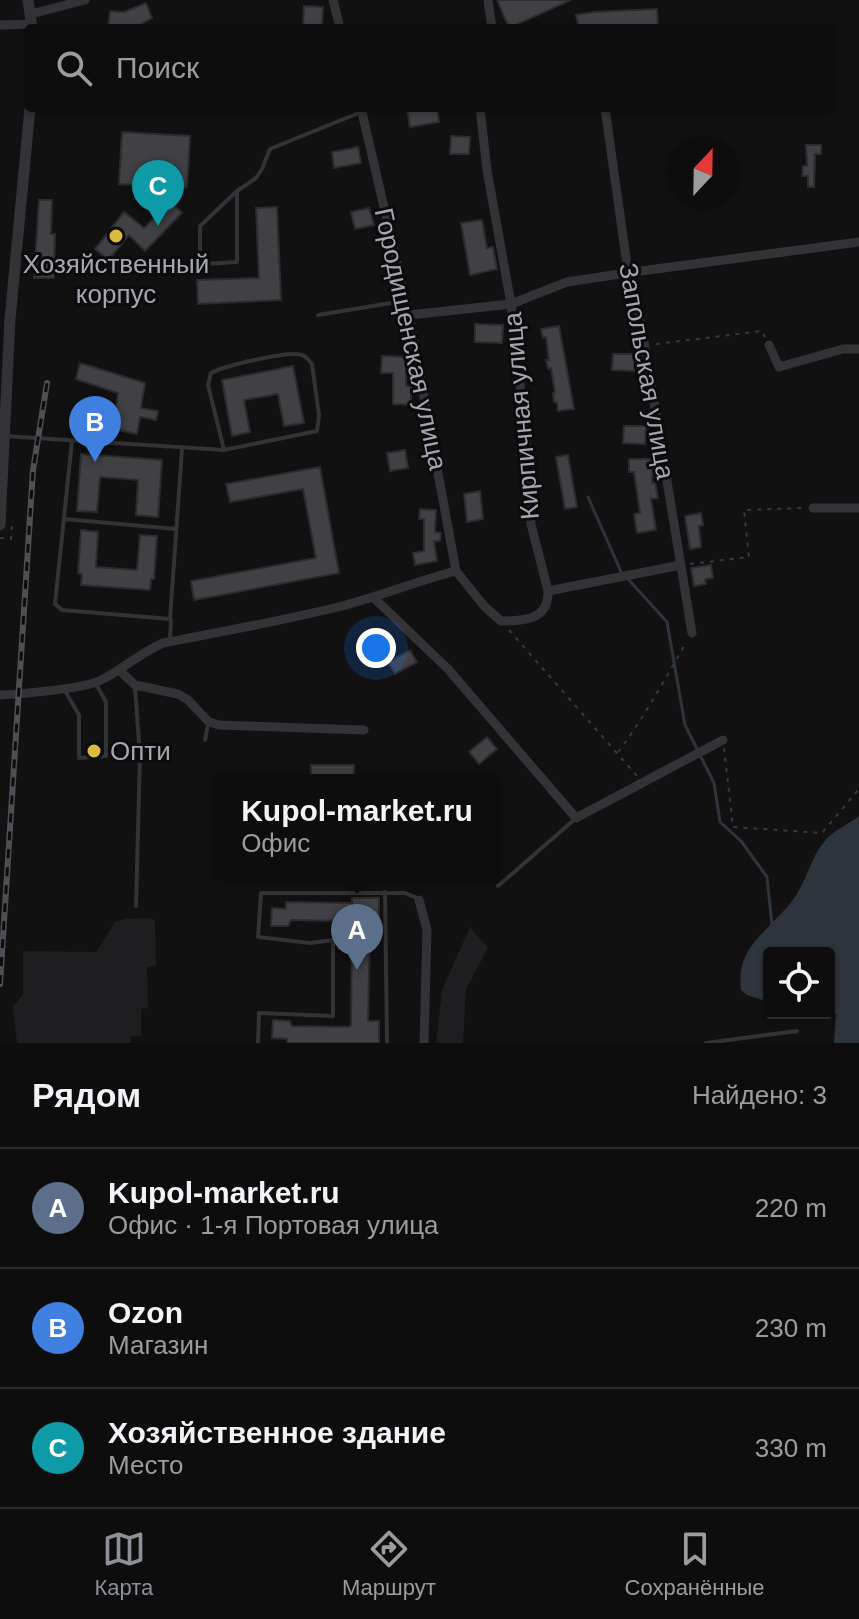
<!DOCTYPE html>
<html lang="ru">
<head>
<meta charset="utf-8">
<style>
	body { margin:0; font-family:Arial,sans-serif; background:#1b1b1c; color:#f1f3f6 }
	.controls { position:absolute; right:24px; bottom:24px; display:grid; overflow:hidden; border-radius:8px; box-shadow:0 2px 6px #0004 }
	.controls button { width:72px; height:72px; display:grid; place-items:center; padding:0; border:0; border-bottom:2px solid #2d2d2e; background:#0d0d0e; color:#f1f3f6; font:40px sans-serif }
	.compass { position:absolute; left:667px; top:136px; width:72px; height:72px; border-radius:50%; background:#0d0d0e; box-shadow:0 2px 6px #0004; rotate:22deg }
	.you { position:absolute; left:376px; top:648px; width:28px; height:28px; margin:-20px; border:6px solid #fff; border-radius:50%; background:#1a73e8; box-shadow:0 0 0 12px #1a73e833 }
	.badge { display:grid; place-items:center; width:52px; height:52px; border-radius:50%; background:#8c9099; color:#fff; font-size:26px; font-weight:700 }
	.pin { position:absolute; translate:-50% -66px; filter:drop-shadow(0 2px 4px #0008) }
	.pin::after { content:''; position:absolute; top:42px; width:28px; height:24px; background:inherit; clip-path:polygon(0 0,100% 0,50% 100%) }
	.popup { position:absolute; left:213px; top:774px; width:288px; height:104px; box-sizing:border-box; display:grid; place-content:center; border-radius:8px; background:#0d0d0e; filter:drop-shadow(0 2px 6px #0005); font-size:26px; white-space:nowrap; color:#9a9c9e }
	.popup b { font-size:30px; color:#f1f3f6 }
	.popup::after { content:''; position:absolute; left:50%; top:100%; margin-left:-16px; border:16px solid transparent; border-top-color:#0d0d0e }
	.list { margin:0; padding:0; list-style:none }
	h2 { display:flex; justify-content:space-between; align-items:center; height:104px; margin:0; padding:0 32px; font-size:34px }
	h2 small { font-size:26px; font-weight:400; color:#9a9c9e }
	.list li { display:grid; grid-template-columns:52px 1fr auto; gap:24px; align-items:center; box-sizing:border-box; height:120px; padding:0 32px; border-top:2px solid #2d2d2e }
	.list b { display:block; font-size:30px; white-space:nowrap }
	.list p { margin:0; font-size:26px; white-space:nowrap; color:#9a9c9e }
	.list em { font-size:26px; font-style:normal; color:#9a9c9e }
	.icon { flex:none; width:44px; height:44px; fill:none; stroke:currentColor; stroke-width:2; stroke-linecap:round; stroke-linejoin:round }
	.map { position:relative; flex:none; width:859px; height:1043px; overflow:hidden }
	.search { position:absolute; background:#0d0d0e; box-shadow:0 2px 6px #0004; left:24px; right:24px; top:24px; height:88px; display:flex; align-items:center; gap:20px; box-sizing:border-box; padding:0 28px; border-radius:8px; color:#9a9c9e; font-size:30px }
	.sheet { height:464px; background:#0d0d0e }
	nav { display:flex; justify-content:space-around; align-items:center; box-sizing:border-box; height:112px; border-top:2px solid #2d2d2e; background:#0d0d0e; font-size:22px; color:#9a9c9e }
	nav a { display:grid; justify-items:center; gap:4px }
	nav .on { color:#8c9099 }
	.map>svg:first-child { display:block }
	.built { fill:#1e1d1f }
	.water { fill:#2e343b }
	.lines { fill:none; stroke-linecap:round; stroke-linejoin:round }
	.stream { stroke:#2e343b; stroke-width:3 }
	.building { fill:#414145; stroke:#2c2b2e; stroke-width:2 }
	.path { stroke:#393a3e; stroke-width:2; stroke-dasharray:4 6; stroke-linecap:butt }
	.service { stroke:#333337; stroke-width:4 }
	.minor { stroke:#333337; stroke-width:9 }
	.tertiary { stroke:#333337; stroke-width:11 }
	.rail-casing { stroke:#4e4f54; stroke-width:6 }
	.rail { stroke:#0c0c0d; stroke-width:3; stroke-dasharray:9; stroke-linecap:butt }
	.poi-dot { fill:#dbbb40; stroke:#0c0c0d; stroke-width:3 }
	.labels { text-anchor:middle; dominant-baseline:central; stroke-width:6; stroke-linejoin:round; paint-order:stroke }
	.poi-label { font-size:26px; fill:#a4a7b1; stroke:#0c0c0d }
	.street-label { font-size:26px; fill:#a4a7b1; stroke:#0c0c0d }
</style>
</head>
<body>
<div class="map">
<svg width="859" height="1043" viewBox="0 0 859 1043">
	<rect width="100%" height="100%" fill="#111112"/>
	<path class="built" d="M 149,918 L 155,920 L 156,965 L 147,968 L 148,1008 L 141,1009 L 141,1036 L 131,1036 L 131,1043 L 17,1043 L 13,1006 L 23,995 L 23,951 L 96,952 L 115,922 L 125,919 Z
		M 470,927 L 488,948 L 466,989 L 463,1043 L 436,1043 L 442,990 Z"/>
	<path class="water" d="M 859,816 L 859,1043 L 834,1043 L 836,1014 L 829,1009 L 829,953 L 769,953 L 769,1002 L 747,995 L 741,990 C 734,942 778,927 798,892 C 808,875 812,856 824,842 C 833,830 848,825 859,816 Z"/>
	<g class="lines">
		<path class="stream" d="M 588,497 L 622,574
			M 628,579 L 667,622 L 685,725 L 714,783 L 720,822 L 741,841 L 767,877 L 772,925"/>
	</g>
	<path class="building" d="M 497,0 L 571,0 L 509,28 Z
		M 146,3 L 152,18 L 141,24 L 141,28 L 108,28 L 110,11 L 124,12 Z
		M 304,6 L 323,7 L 322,28 L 303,28 Z
		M 657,9 L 658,28 L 579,28 L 576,15 L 593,12 Z
		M 407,108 L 437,108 L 439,122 L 410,127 Z
		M 122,132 L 190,136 L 187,188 L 119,184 Z
		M 451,136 L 470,137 L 469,154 L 450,154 Z
		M 806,145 L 821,145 L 821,154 L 815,154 L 814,187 L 808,187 L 808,176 L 802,176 L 803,166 L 807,166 Z
		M 358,147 L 361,163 L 334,168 L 332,152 Z
		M 39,200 L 52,200 L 51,234 L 55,234 L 54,278 L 34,278 Z
		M 171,201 L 182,213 L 145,251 L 129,235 L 108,260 L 95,249 L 124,212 L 144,228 Z
		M 277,207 L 281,300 L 198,304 L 197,280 L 259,278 L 256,208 Z
		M 369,208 L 374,225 L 355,229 L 351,212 Z
		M 482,220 L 487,248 L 493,247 L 497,269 L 470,275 L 461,223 Z
		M 475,324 L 503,325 L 502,343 L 475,342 Z
		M 559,326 L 574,409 L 558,411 L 557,402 L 554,402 L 553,393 L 555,392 L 551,368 L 548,369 L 546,360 L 549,360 L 546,337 L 543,338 L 541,329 Z
		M 613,354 L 635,354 L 634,371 L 612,370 Z
		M 382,356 L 406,357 L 406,386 L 411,386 L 411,405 L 393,404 L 393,373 L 381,373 Z
		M 80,363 L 145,383 L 141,408 L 158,411 L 156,420 L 140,417 L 137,434 L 113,429 L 118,393 L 76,379 Z
		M 293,366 L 304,423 L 284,426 L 278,394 L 244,400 L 250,432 L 232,436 L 222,380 Z
		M 624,426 L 646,426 L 645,444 L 623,443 Z
		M 405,450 L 408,468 L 390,471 L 387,453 Z
		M 81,454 L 162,460 L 158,517 L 136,515 L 138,480 L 100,477 L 97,512 L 77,511 Z
		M 568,455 L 577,507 L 565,509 L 556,457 Z
		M 629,459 L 653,459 L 652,483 L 655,482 L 658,498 L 651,499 L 656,530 L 637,533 L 634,514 L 640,513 L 634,472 L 629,472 Z
		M 320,467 L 339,573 L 194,600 L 191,581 L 316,558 L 303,489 L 230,502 L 226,484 Z
		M 480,491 L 483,519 L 467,522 L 464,494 Z
		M 420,509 L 436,510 L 435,532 L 441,533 L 440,541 L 434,541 L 437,561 L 415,565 L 413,553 L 424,551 L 424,519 L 419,519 Z
		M 701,513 L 703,525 L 699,526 L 701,547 L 690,549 L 685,516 Z
		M 81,530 L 98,532 L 96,567 L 137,570 L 140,535 L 157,536 L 154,579 L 151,579 L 150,590 L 81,585 L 82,574 L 78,573 Z
		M 711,565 L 713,578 L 705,579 L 706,584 L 694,586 L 691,568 Z
		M 410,650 L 417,662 L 395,674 L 388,662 Z
		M 487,737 L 497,749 L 479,764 L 469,752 Z
		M 311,765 L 354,765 L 354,780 L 311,780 Z
		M 352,898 L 379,898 L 379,926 L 370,925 L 368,1021 L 379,1021 L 379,1043 L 287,1043 L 287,1039 L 272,1038 L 273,1020 L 290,1021 L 292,1026 L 349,1027 L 351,1025 L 352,924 L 349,924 L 349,921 L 291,920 L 288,926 L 271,926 L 272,908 L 286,909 L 286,902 L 352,903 Z"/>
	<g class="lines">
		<path class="path" d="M 656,344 L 762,331 L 765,337
			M 0,538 L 11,539 L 12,522
			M 690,564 L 749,557 L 744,510 L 803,508
			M 509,630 L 637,776
			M 724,748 L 733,827 L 822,833 L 859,789
			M 618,752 C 644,718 664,680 686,643"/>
		<path class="service" d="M 237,191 L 237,262 L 203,264 L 200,259 L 200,226 L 237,191 L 256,178 L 262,169 L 270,149 L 361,112
			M 318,315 L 403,301
			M 5,436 L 224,450 L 208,385 L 211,373 C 224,366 289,350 302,355 C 308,357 308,360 312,364 L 319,415 L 317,431 L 224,450
			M 72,441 L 55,604 L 62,610 L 170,619 L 182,449
			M 64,519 L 176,529
			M 170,639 L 171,620
			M 135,687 L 140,756 L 136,906
			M 64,689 L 79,715 L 79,758 L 106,756 L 106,702 L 96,684
			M 205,740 L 208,724
			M 498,886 L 575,819
			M 385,892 L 387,1043
			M 258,1043 L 259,1013 L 333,1016 L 333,940 L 310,943 L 258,937 L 261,893 L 405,893 L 417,898
			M 706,1043 L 797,1031"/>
		<path class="minor" d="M 333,0 L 340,28
			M 488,0 L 492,28
			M 31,14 L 85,0
			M 0,25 L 32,24
			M 361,108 L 409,315 L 456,571 L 485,607 L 501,621 C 524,621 549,620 548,591 L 531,524 L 530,474 L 511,304 L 487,170 L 480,108
			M 605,108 L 628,272 L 641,323 L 692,633
			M 409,315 L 511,304 L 567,282 L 633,272 L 859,242
			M 769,345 L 779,367 L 843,349 L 859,349
			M 813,508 L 859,508
			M 548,591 L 681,565
			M 373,597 L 448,669 L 576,818 L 723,740
			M 119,670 L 135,685 L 178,694 L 188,700 L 209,722 L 219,725 L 364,730
			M 0,695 C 21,694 81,689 99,681 C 122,670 140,653 163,643 C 221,632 281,621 338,607 C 379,597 416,581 456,571
			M 419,900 L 427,930 L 424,1043"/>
		<path class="tertiary" d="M 28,0 L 32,28
			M 0,525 L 10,319 L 30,108"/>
		<g class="rail-casing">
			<path id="rail" d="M 0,984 L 33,470 L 47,383"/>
		</g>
		<use href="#rail" class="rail"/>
	</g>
	<g class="poi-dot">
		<circle cx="116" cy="236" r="8"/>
		<circle cx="94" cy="751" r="8"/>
	</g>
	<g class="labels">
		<g class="poi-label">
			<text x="116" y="264">Хозяйственный<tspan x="116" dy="30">корпус</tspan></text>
			<text x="110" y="751" text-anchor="start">Опти</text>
		</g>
		<g class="street-label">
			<text transform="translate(411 339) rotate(78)">Городищенская улица</text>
			<text transform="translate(647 371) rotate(80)">Запольская улица</text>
			<text transform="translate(521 416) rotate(-95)">Кирпичная улица</text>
		</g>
	</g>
</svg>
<div class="controls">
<button><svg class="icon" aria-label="locate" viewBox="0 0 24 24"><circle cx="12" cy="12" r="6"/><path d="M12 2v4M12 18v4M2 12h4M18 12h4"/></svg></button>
</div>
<svg class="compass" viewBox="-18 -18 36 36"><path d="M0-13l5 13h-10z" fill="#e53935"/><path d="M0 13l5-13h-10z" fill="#9a9c9e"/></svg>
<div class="you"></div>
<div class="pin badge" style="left:357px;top:970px;background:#5c6f8a">A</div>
<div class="popup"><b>Kupol-market.ru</b>Офис</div>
<div class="pin badge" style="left:95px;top:462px;background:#3f7fe0">B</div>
<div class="pin badge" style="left:158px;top:226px;background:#0f9aa8">C</div>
<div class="search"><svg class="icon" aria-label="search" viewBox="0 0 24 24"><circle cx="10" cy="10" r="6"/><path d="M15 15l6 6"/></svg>Поиск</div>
</div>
<section class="sheet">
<h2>Рядом<small>Найдено: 3</small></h2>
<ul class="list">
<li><span class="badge" style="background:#5c6f8a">A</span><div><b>Kupol-market.ru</b><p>Офис · 1-я Портовая улица</p></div><em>220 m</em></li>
<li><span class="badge" style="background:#3f7fe0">B</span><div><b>Ozon</b><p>Магазин</p></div><em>230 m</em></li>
<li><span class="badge" style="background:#0f9aa8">C</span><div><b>Хозяйственное здание</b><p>Место</p></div><em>330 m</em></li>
</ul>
</section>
<nav>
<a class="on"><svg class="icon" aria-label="map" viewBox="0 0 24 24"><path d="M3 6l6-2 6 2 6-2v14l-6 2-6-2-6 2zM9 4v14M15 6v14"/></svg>Карта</a>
<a><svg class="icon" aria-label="directions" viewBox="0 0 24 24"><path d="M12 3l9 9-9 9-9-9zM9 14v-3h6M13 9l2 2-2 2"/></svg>Маршрут</a>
<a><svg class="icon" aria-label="saved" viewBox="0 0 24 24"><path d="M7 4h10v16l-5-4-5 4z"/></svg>Сохранённые</a>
</nav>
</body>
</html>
